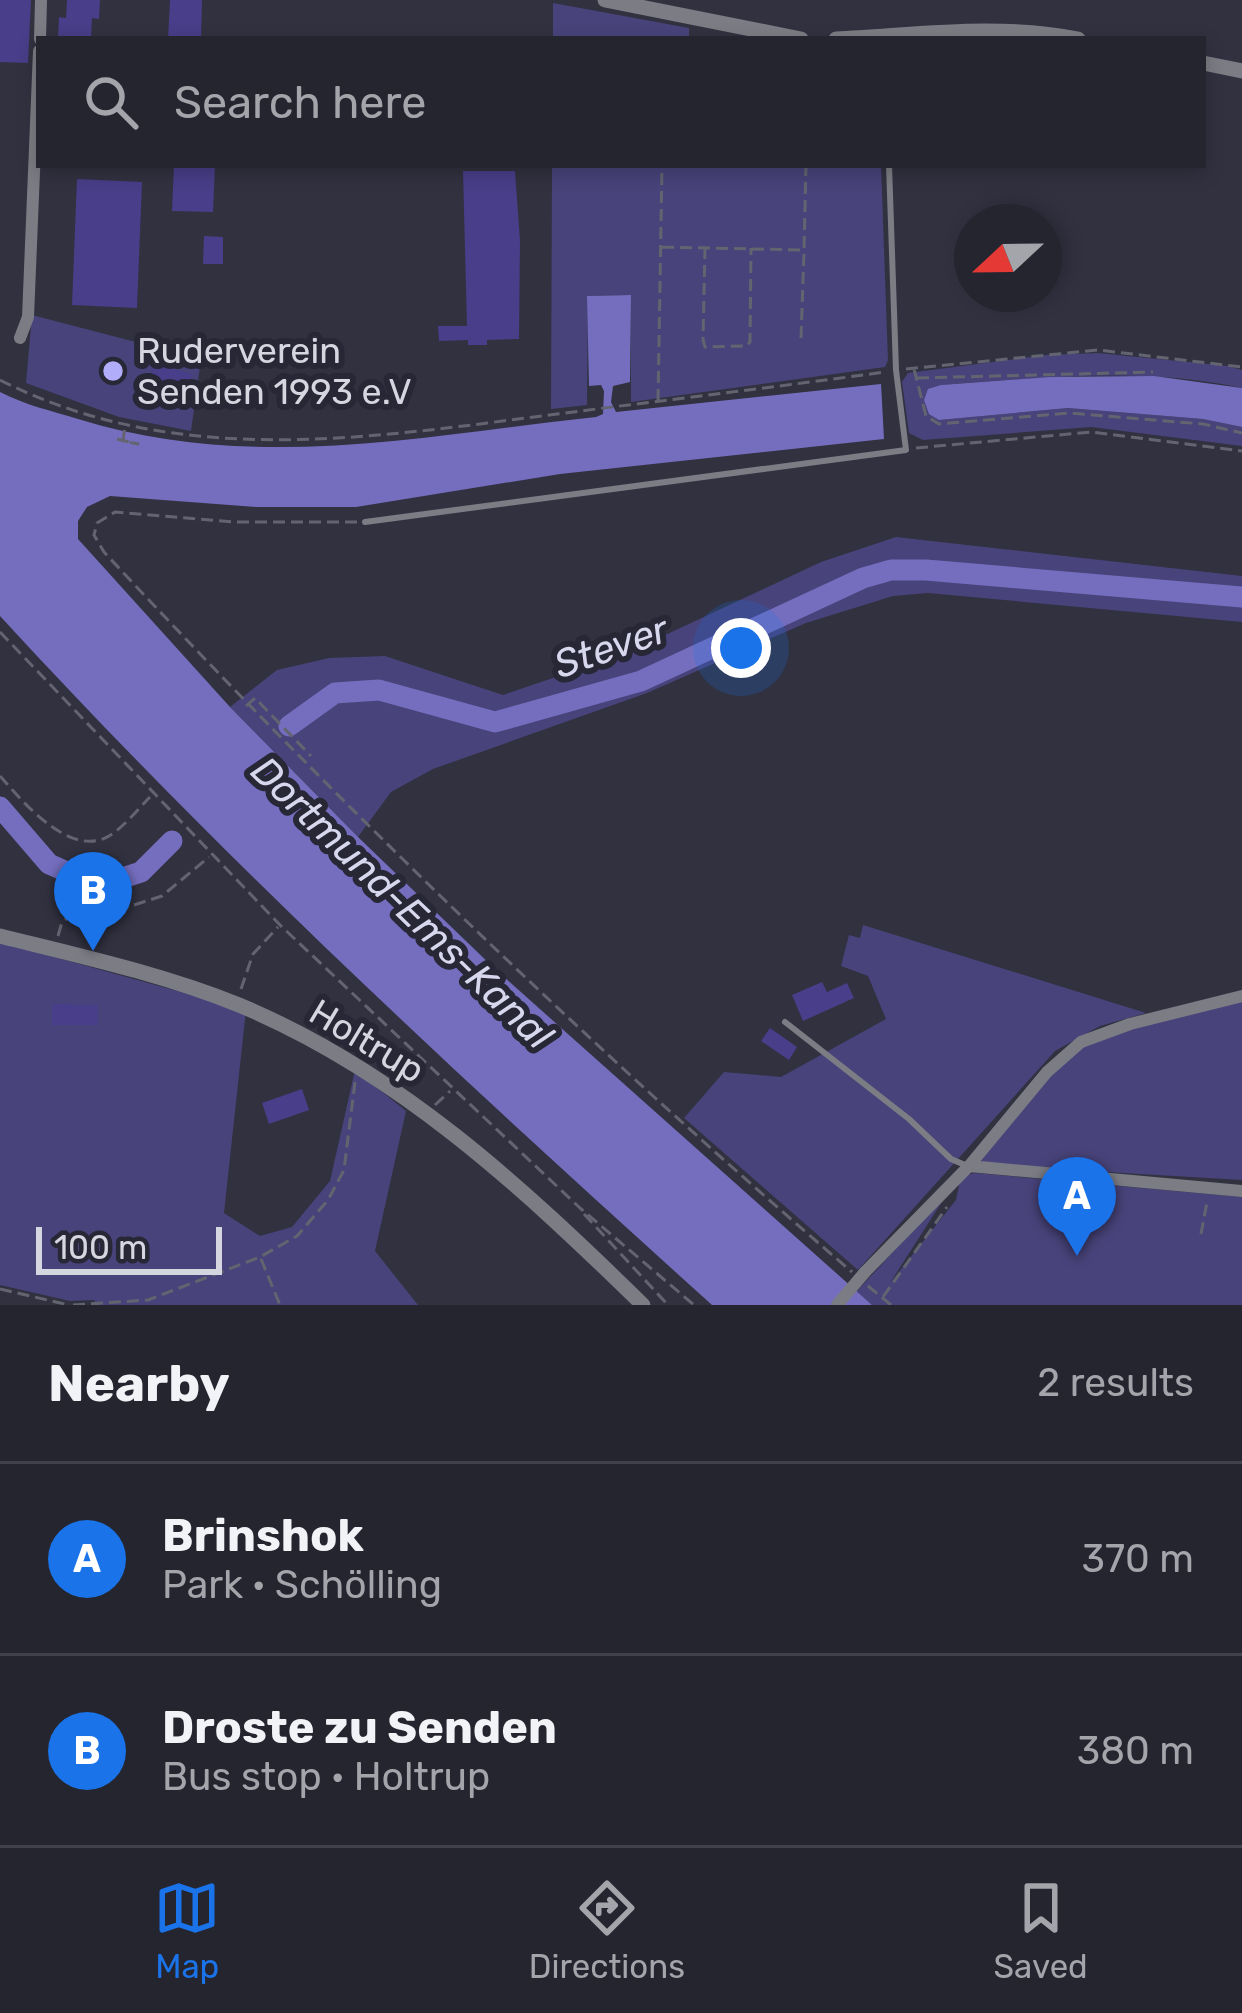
<!DOCTYPE html>
<html lang="en">
<head>
<meta charset="utf-8">
<style>
	body { margin:0; font-family:Rubik,sans-serif; background:#2d2d38; color:#f1f3f6 }
	.compass { position:absolute; left:954px; top:204px; width:108px; height:108px; border-radius:50%; background:#252530; box-shadow:0 6px 18px #0003; rotate:248deg }
	.scale { position:absolute; left:36px; bottom:30px; width:186px; box-sizing:border-box; padding-left:12px; border:6px solid #d6d6e0; border-top:0; font-size:33px; line-height:42px; white-space:nowrap; color:#d6d6e0; -webkit-text-stroke:9px #282736; paint-order:stroke }
	.you { position:absolute; left:741px; top:648px; width:42px; height:42px; margin:-30px; border:9px solid #fff; border-radius:50%; background:#1a73e8; box-shadow:0 0 0 18px #1a73e833 }
	.badge { display:grid; place-items:center; width:78px; height:78px; border-radius:50%; background:#1a73e8; color:#fff; font-size:39px; font-weight:700 }
	.pin { position:absolute; translate:-50% -99px; filter:drop-shadow(0 3px 6px #0008) }
	.pin::after { content:''; position:absolute; top:63px; width:42px; height:36px; background:inherit; clip-path:polygon(0 0,100% 0,50% 100%) }
	.list { margin:0; padding:0; list-style:none }
	h2 { display:flex; justify-content:space-between; align-items:center; height:156px; margin:0; padding:0 48px; font-size:51px }
	h2 small { font-size:39px; font-weight:400; color:#a3a5ab }
	.list li { display:grid; grid-template-columns:78px 1fr auto; gap:36px; align-items:center; box-sizing:border-box; height:192px; padding:0 48px; border-top:3px solid #42424c }
	.list b { display:block; font-size:45px; white-space:nowrap }
	.list p { margin:0; font-size:39px; white-space:nowrap; color:#a3a5ab }
	.list em { font-size:39px; font-style:normal; color:#a3a5ab }
	.icon { flex:none; width:66px; height:66px; fill:none; stroke:currentColor; stroke-width:2; stroke-linecap:round; stroke-linejoin:round }
	.map { position:relative; flex:none; width:1242px; height:1305px; overflow:hidden }
	.search { position:absolute; background:#252530; box-shadow:0 6px 18px #0003; left:36px; right:36px; top:36px; height:132px; display:flex; align-items:center; gap:30px; box-sizing:border-box; padding:0 42px; border-radius:0px; color:#a3a5ab; font-size:45px }
	.sheet { height:540px; background:#252530 }
	nav { display:flex; justify-content:space-around; align-items:center; box-sizing:border-box; height:168px; border-top:3px solid #42424c; background:#252530; font-size:33px; color:#a3a5ab }
	nav a { display:grid; justify-items:center; gap:6px }
	nav .on { color:#1a73e8 }
	.map>svg:first-child { display:block }
	.green { fill:#48437a }
	.water { fill:#756ebf }
	.lines { fill:none; stroke-linecap:round; stroke-linejoin:round }
	.river { stroke:#756ebf; stroke-width:21 }
	.building { fill:#483e89 }
	.path { stroke:#646471; stroke-width:3; stroke-dasharray:12 6; stroke-linecap:butt }
	.service { stroke:#7c7c84; stroke-width:6 }
	.minor { stroke:#7c7c84; stroke-width:12 }
	.tertiary { stroke:#7c7c84; stroke-width:15 }
	.minor-bridge { stroke:#7c7c84; stroke-width:12 }
	.poi-dot { fill:#b1adfa; stroke:#282736; stroke-width:4.5 }
	.labels { text-anchor:middle; dominant-baseline:central; stroke-width:12; stroke-linejoin:round; paint-order:stroke }
	.poi-label { font-size:36px; fill:#d6d6e0; stroke:#282736; text-anchor:start }
	.street-label { font-size:36px; fill:#d6d6e0; stroke:#282736 }
	.water-label { font-size:39px; font-style:italic; fill:#d7d7ed; stroke:#282736 }
</style>
</head>
<body>
<div class="map">
<svg width="1242" height="1305" viewBox="0 0 1242 1305">
	<rect width="100%" height="100%" fill="#313140"/>
	<path class="green" d="M 553,3 L 689,28 L 689,39 L 553,39 Z
		M 552,165 L 881,165 L 888,360 L 885,367 L 631,402 L 631,295 L 588,296 L 587,405 L 551,409 Z
		M 32,315 L 201,359 L 191,431 L 119,417 L 26,383 Z
		M 1098,353 L 1228,366 L 1242,370 L 1242,388 C 1144,366 1040,378 941,385 L 939,420 L 1068,408 L 1203,419 L 1242,427 L 1242,446 L 1091,427 L 923,440 L 909,433 L 902,382 L 908,373 L 1047,355 Z
		M 896,537 L 1242,576 L 1242,622 L 928,593 L 893,596 L 806,623 L 647,693 L 433,769 L 391,792 L 358,837 L 230,707 L 277,670 L 329,658 L 385,656 L 503,695 L 629,652 L 821,562 Z
		M 863,925 L 1146,1013 L 1100,1026 L 1055,1051 L 858,1270 L 684,1118 L 724,1072 L 781,1077 L 886,1019 L 868,976 L 841,966 L 849,935 L 860,938 Z
		M 0,942 L 246,1010 L 224,1213 L 260,1236 L 292,1227 L 330,1181 L 355,1070 L 406,1111 L 375,1251 L 418,1305 L 96,1305 L 94,1300 L 70,1301 L 0,1285 Z
		M 1242,1000 L 1242,1180 L 987,1165 L 981,1161 C 1006,1129 1034,1083 1064,1058 C 1106,1022 1189,1013 1242,1000 Z
		M 975,1173 L 1242,1197 L 1242,1305 L 872,1305 L 856,1292 L 947,1194 L 890,1283 L 956,1200 L 961,1176 Z"/>
	<path class="water" d="M 631,295 L 630,382 L 613,386 L 611,402 L 616,412 L 881,384 L 884,439 L 560,474 L 356,507 L 257,507 L 110,496 L 87,507 L 78,521 L 78,539 L 230,707 L 358,837 L 495,969 L 872,1305 L 712,1305 C 466,1083 224,860 0,616 L 0,392 C 25,405 52,411 78,419 C 253,473 419,436 596,417 L 603,414 L 604,391 L 601,385 L 589,386 L 587,296 Z
		M 1154,376 L 1242,388 L 1242,427 L 1203,419 L 1068,408 L 939,420 L 929,414 L 924,400 L 928,389 L 941,385 L 1050,377 Z"/>
	<g class="lines">
		<path class="river" d="M 289,726 L 335,693 L 379,690 L 495,722 L 641,681 L 863,578 L 891,570 L 926,570 L 1242,597
			M 0,807 L 49,864 L 81,878 L 113,881 L 141,872 L 172,841"/>
	</g>
	<path class="building" d="M 0,0 L 31,0 L 28,63 L 0,62 Z
		M 67,0 L 100,0 L 99,19 L 92,18 L 91,39 L 58,39 L 59,17 L 66,18 Z
		M 170,0 L 202,0 L 201,39 L 168,39 Z
		M 174,165 L 215,165 L 213,212 L 172,211 Z
		M 463,171 L 515,171 L 520,240 L 519,339 L 487,340 L 487,345 L 468,345 L 468,340 L 439,341 L 438,326 L 467,326 Z
		M 77,179 L 142,182 L 137,308 L 72,305 Z
		M 204,236 L 223,237 L 223,264 L 203,264 Z
		M 153,364 L 192,374 L 184,404 L 145,395 Z
		M 822,982 L 827,992 L 847,983 L 854,998 L 803,1021 L 792,995 Z
		M 52,1004 L 98,1005 L 98,1025 L 52,1025 Z
		M 770,1028 L 797,1047 L 789,1060 L 761,1041 Z
		M 302,1089 L 309,1110 L 269,1124 L 262,1103 Z"/>
	<g class="lines">
		<path class="path" d="M 662,247 L 804,250 L 806,165
			M 705,247 L 703,340 L 705,347 L 746,346 L 750,342 L 751,248
			M 801,338 L 804,251
			M 906,369 L 1098,350 L 1242,367
			M 914,369 L 926,416 L 939,424 L 1069,413 L 1203,424 L 1242,433
			M 917,378 L 1153,372
			M 0,380 C 178,470 369,438 557,414 C 666,400 776,387 885,372
			M 658,401 L 662,165
			M 117,439 C 124,441 131,442 138,444 L 123,441 L 125,426
			M 916,448 L 1091,432 L 1242,451
			M 357,522 L 234,522 L 115,512 L 97,523 L 94,535 L 104,552 C 340,806 589,1046 852,1272
			M 0,632 L 280,925 L 580,1208 L 694,1305
			M 246,706 L 255,698 L 311,756
			M 0,776 C 22,801 70,859 109,836 C 124,827 138,809 150,797
			M 58,936 L 62,922 L 72,915 L 112,912 L 162,896 L 209,857
			M 241,989 L 253,954 L 278,927
			M 435,1105 L 450,1091
			M 584,1214 L 668,1305
			M 1201,1234 L 1207,1202
			M 261,1259 L 280,1305
			M 868,1286 L 891,1305
			M 0,1289 L 69,1305
			M 883,1297 L 947,1207
			M 73,1305 L 148,1300 L 260,1257 L 297,1236 L 328,1200 L 344,1170 L 355,1082"/>
		<path class="service" d="M 365,522 L 906,450 L 896,370 L 889,165
			M 785,1022 L 909,1119 L 951,1159 L 965,1165"/>
		<path class="minor" d="M 40,39 L 41,0
			M 20,338 L 28,317 L 39,51
			M 969,1166 L 1242,1191
			M 865,1272 L 969,1166 L 1047,1072 L 1081,1042 L 1130,1024 L 1242,996"/>
		<path class="tertiary" d="M 605,0 L 801,39
			M 836,39 C 918,35 996,23 1078,39
			M 1203,63 L 1242,71
			M 0,936 C 80,956 162,974 239,1005 C 398,1071 522,1187 643,1305"/>
		<path class="minor-bridge" d="M 837,1305 L 865,1272"/>
	</g>
	<circle class="poi-dot" cx="113" cy="371" r="12"/>
	<g class="labels">
		<g class="poi-label">
			<text x="137" y="350">Ruderverein<tspan x="137" dy="41">Senden 1993 e.V</tspan></text>
		</g>
		<g class="street-label">
			<text transform="translate(367 1041) rotate(31)">Holtrup</text>
		</g>
		<g class="water-label">
			<text transform="translate(611 647) rotate(-19)">Stever</text>
			<text transform="translate(402 903) rotate(44)">Dortmund-Ems-Kanal</text>
		</g>
	</g>
</svg>
<svg class="compass" viewBox="-18 -18 36 36"><path d="M0-13l5 13h-10z" fill="#e53935"/><path d="M0 13l5-13h-10z" fill="#a3a5ab"/></svg>
<div class="scale">100 m</div>
<div class="you"></div>
<div class="pin badge" style="left:1077px;top:1256px">A</div>
<div class="pin badge" style="left:93px;top:951px">B</div>
<div class="search"><svg class="icon" aria-label="search" viewBox="0 0 24 24"><circle cx="10" cy="10" r="6"/><path d="M15 15l6 6"/></svg>Search here</div>
</div>
<section class="sheet">
<h2>Nearby<small>2 results</small></h2>
<ul class="list">
<li><span class="badge">A</span><div><b>Brinshok</b><p>Park · Schölling</p></div><em>370 m</em></li>
<li><span class="badge">B</span><div><b>Droste zu Senden</b><p>Bus stop · Holtrup</p></div><em>380 m</em></li>
</ul>
</section>
<nav>
<a class="on"><svg class="icon" aria-label="map" viewBox="0 0 24 24"><path d="M3 6l6-2 6 2 6-2v14l-6 2-6-2-6 2zM9 4v14M15 6v14"/></svg>Map</a>
<a><svg class="icon" aria-label="directions" viewBox="0 0 24 24"><path d="M12 3l9 9-9 9-9-9zM9 14v-3h6M13 9l2 2-2 2"/></svg>Directions</a>
<a><svg class="icon" aria-label="saved" viewBox="0 0 24 24"><path d="M7 4h10v16l-5-4-5 4z"/></svg>Saved</a>
</nav>
</body>
</html>
